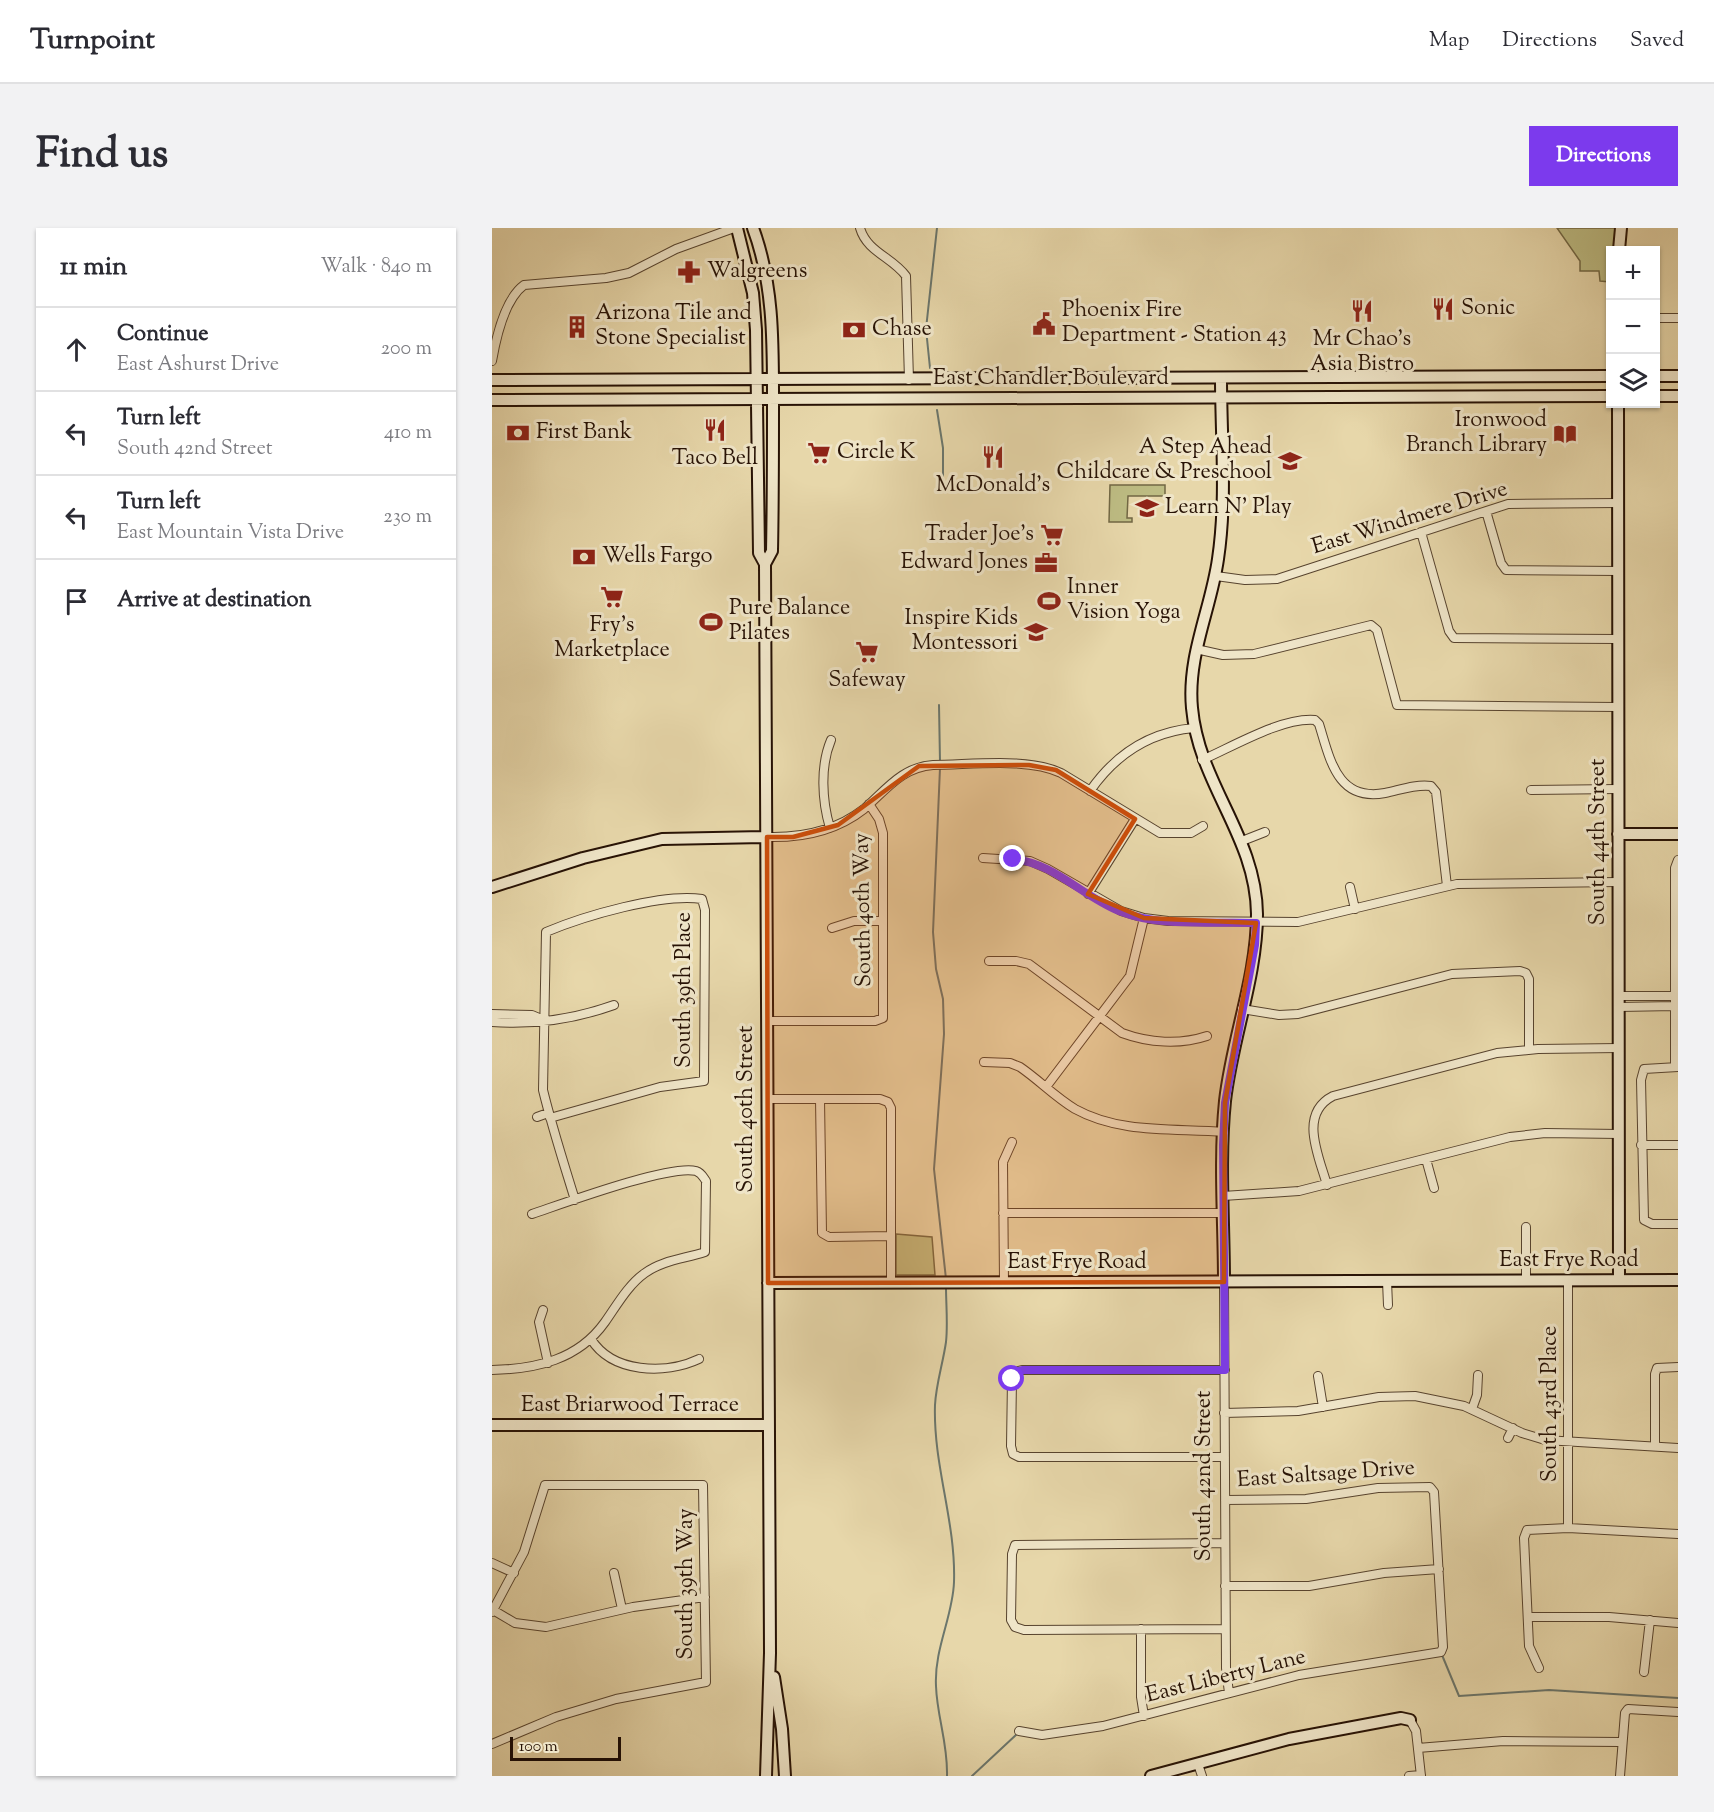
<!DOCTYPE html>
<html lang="en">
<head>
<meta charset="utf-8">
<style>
	body { margin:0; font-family:"Sorts Mill Goudy",serif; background:#f2f2f3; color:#2b2b33 }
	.controls { position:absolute; right:18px; top:18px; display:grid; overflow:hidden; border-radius:0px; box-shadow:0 2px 4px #0004 }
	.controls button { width:54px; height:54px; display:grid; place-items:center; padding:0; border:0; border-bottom:2px solid #e1e1e2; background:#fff; color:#2b2b33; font:30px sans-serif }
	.scale { position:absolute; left:18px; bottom:15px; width:111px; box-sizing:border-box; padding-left:6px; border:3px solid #271205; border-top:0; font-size:16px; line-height:21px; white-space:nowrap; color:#271205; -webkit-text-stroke:4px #efe5c8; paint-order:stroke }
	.stop { position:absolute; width:18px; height:18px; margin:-14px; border:4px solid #7c3aed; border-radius:50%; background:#fff }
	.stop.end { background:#7c3aed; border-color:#fff; box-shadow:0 2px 6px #0008 }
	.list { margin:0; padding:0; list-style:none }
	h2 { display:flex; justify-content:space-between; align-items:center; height:78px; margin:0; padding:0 24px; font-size:26px }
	h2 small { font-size:20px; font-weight:400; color:#7c7c81 }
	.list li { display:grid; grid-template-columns:39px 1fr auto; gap:18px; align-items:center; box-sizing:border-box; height:84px; padding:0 24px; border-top:2px solid #e1e1e2 }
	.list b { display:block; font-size:22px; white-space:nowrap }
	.list p { margin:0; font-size:20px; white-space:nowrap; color:#7c7c81 }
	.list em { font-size:20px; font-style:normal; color:#7c7c81 }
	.icon { flex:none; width:33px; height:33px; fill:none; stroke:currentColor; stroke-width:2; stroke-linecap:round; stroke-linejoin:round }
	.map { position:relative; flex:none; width:1186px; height:1548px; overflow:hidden; border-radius:0px }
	header { display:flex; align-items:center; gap:36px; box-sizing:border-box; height:84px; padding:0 30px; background:#fff; border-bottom:2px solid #e1e1e2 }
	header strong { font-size:28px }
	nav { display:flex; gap:33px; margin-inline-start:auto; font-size:21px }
	.intro { display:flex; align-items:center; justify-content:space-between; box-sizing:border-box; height:144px; padding:0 36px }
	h1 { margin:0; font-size:42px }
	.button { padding:15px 27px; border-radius:0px; background:#7c3aed; color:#fff; font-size:21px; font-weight:700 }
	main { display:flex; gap:36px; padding:0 36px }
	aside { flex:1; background:#fff; border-radius:0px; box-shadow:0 2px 4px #0004 }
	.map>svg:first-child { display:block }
	.green { fill:#bdbc83; stroke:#726744; stroke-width:1.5 }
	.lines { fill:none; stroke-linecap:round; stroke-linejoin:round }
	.stream { stroke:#6b766c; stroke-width:2 }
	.street-casing { stroke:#57432e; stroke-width:10 }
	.secondary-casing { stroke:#271205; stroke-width:14 }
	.street { stroke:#efe5c8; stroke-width:8 }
	.secondary { stroke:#efe5c8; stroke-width:10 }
	.route { stroke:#7c3aed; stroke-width:8 }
	.marked { fill:#cb4e0b; fill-opacity:0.2; stroke:#cb4e0b; stroke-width:4.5; stroke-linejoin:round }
	.labels { text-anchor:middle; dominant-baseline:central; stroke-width:6; stroke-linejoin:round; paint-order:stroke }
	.poi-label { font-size:22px; fill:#271205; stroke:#efe5c8; text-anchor:start }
	.street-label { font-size:22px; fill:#271205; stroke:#efe5c8 }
</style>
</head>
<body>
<header>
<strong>Turnpoint</strong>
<nav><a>Map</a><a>Directions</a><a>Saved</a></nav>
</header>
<div class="intro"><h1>Find us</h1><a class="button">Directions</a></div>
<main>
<aside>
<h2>11 min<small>Walk · 840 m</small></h2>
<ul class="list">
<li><svg class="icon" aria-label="ahead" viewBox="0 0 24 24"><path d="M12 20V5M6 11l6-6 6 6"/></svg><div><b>Continue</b><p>East Ashurst Drive</p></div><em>200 m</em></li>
<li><svg class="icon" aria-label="left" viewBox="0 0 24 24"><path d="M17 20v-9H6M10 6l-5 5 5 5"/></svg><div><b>Turn left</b><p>South 42nd Street</p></div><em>410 m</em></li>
<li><svg class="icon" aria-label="left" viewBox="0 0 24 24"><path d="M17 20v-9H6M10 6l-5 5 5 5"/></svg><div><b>Turn left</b><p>East Mountain Vista Drive</p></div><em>230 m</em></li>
<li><svg class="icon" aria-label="arrive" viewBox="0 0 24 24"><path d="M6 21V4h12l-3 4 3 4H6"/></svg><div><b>Arrive at destination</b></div></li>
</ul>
</aside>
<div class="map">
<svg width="1186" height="1548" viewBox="0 0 1186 1548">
	<rect width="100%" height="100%" fill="#e7d7aa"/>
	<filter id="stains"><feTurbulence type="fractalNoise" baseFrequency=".00333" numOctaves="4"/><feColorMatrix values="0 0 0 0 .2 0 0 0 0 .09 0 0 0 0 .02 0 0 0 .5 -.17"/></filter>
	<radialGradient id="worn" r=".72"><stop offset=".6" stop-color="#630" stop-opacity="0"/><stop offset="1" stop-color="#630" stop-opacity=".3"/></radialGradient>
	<path class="green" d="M 1065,0 L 1129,0 L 1127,22 L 1118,22 L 1118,54 L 1108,53 L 1107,43 L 1088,43 L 1088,33 Z
		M 618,257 L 673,257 L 673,268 L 636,268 L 635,290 L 640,290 L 640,294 L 617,294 Z
		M 404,1006 L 440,1009 L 443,1047 L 404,1047 Z"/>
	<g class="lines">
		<path class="stream" d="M 438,140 L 434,101 L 445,0
			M 445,182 L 451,220 L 451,253
			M 447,477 L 448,534
			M 448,540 L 441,704 L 444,741 L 451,771 L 452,806 L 442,941 L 454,1051
			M 454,1059 C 454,1077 456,1096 454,1114 C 451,1135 444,1156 443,1177 C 441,1237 464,1294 462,1354 C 461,1388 442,1421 444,1458 C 445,1489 456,1515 455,1548
			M 950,1427 L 967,1468 L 1057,1462 L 1186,1470
			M 480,1548 L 525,1506"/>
		<g class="street-casing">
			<path id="street" d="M 368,0 C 375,24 400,29 414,48 L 417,152
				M 1164,90 L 1186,90
				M 0,133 C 4,110 13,71 32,57 L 114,50 L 137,45 L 184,21 L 242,0
				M 994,283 L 1009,335 L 1014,342 L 1126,343
				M 929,304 L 957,403 L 962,410 L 1126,411
				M 724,348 L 753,352 L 785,351 L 1016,276 L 1125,275
				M 704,421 L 731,427 L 762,426 L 879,397 L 885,402 L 905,477 L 1126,479
				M 710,532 C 740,519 790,489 823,492 L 827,496 C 838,531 845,574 893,565 C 908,562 923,556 939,558 L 944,564 L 955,658
				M 1039,562 L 1126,561
				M 598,563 C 623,527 657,504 702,500
				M 338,600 C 330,573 328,538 339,512
				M 275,609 C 309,610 344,603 372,581 C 394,562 410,539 441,537 C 478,537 536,529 569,545 L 668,605 L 699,605 L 711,598
				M 750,613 L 773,604
				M 491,630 L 538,633 L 556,641 L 629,683 L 652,690 L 676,693 L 806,694 L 965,656 L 1126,654
				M 858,659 L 863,681
				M 596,666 L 643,591
				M 340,700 L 362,693 L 391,693
				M 497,733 L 524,733 L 537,736 L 630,805 C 657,815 688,817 715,808
				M 1127,768 L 1183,768
				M 1127,779 L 1183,778
				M 750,781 L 787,787 L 806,786 L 960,746 L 1028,743 L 1034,745 L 1037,751 L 1037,822
				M 0,786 L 40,787 L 52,792
				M 275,793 L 383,793 L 391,790 L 391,605 L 387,591 L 377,576
				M 0,794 C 42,797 83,791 122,777
				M 492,834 L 518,835 L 528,839 C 547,852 563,869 583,881 C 628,906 682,900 732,904
				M 1183,839 L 1183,640 L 1186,632
				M 1186,839 L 1152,841 L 1149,852 L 1152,992 L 1160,996 L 1186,996
				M 554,859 L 638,748 L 652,690
				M 275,871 L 388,871 L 396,874 L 399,880 L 399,1055
				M 328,871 L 330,1005 L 337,1009 L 399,1008
				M 45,889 L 56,885
				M 58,890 L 168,859 L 212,853 L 213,682 L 210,671 C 170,665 92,688 54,704 L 51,862 C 60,899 72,936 83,972
				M 1149,917 L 1186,917
				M 934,931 L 942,960
				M 835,957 C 827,928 806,886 841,868 L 1005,825 L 1046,821 L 1127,820
				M 731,968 L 807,963 L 1018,909 L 1053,905 L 1127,906
				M 511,985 L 731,985
				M 1034,999 L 1034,1053
				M 895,1053 L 896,1077
				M 732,1054 L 734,1440 L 737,1465
				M 512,1055 L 511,934 L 520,914
				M 51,1082 L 47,1094 L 56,1135
				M 99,1111 C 120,1145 173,1147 207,1131
				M 0,1142 C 44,1141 86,1132 113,1094 C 125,1077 136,1057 153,1045 C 171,1032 192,1031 213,1024 L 214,953 C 211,949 210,945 204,943 C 178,936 70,976 40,986
				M 733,1142 L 530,1142 L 523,1144 L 520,1151 L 519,1218 L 521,1226 L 527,1229 L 733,1229
				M 826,1148 L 831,1179
				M 980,1181 L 985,1167 L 986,1147
				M 732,1185 L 806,1183 L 887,1169 L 923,1168 L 972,1178 L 1030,1205 L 1053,1212 L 1186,1220
				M 1016,1210 L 1021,1200
				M 1163,1218 L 1163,1146 L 1165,1140 L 1186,1139
				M 1076,1300 L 1076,1053
				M 733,1315 L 523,1317 L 520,1326 L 519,1392 L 523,1399 L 532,1402 L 733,1401
				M 0,1335 L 22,1345
				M 122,1345 L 130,1381
				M 733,1358 L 817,1358 L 892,1345 L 947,1341
				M 1,1382 L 23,1395 L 54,1399 L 141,1379 L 213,1369
				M 0,1384 L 32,1324 L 53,1257 L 211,1257 L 214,1454 L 124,1471 L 64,1489 L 0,1516
				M 1036,1389 L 1117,1389 L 1186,1395
				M 649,1401 L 649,1469 L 652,1488
				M 1047,1440 L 1037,1418 L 1032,1310 L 1035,1302 L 1076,1300 L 1186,1306
				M 1152,1444 L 1158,1392
				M 918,1492 L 924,1503 L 929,1548
				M 527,1503 L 550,1507 L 611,1498 L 807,1447 L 949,1424 L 951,1419 L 942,1264 L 938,1259 L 886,1260 L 814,1271 L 733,1272
				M 926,1520 L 1011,1513 L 1129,1514
				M 706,1536 L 710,1548
				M 917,1548 L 929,1547
				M 1128,1548 L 1133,1485 L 1136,1481 L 1186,1484"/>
		</g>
		<g class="secondary-casing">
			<path id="secondary" d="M 245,0 L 261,65 L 264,102 L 267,325 L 273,336
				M 261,0 C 282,57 281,116 281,176 C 281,225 281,274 280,323 L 273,336 L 278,1425 L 274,1548
				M 1127,22 L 1129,0
				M 1164,148 L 1186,148
				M 729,150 C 729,209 735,271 726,331 C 719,381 695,428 700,480 C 707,557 764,608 765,686 C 765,749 740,810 733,873 C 727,933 732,994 732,1054
				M 0,152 L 1118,148
				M 1164,168 L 1186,168
				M 0,172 L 1118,168
				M 1126,176 L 1127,1052
				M 1126,606 L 1186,606
				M 0,659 L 91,630 L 170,611 L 275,609
				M 276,1055 L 1186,1052
				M 0,1197 L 276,1197
				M 282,1449 L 290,1501 L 293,1548
				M 659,1548 L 797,1511 L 909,1490 L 918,1492"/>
		</g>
		<use href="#street" class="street"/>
		<use href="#secondary" class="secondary"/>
	</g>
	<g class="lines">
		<path class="route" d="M 520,1151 L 523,1144 L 530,1142 L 733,1142 L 731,917 L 733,875 L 763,717 L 764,695 C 720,693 669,700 627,683 C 590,668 562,635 521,631"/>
	</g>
	<path class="marked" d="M 537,537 L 564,542 L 643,591 L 596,666 L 652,690 L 764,695 L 733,875 L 732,1054 L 276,1055 L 275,609 L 301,609 L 346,597 L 427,538 Z"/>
	<defs>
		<g id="pharmacy-bare" transform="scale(1.8)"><path d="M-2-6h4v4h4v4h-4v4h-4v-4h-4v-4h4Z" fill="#8f2418" stroke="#efe5c8" stroke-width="2.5" paint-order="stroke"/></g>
		<g id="restaurant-bare" transform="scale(1.8)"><path d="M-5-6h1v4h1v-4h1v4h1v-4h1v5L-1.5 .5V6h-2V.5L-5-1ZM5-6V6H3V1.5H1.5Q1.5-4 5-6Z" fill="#8f2418" stroke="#efe5c8" stroke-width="2.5" paint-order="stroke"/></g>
		<g id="civic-bare" transform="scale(1.8)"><path d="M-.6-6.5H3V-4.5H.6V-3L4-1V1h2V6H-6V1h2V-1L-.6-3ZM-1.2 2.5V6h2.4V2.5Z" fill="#8f2418" stroke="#efe5c8" stroke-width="2.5" paint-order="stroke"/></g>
		<g id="building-bare" transform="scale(1.8)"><path d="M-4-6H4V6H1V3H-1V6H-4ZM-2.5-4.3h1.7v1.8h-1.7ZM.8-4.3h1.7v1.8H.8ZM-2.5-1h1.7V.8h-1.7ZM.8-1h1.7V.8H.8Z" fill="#8f2418" stroke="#efe5c8" stroke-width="2.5" paint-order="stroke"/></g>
		<g id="bank-bare" transform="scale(1.8)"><path d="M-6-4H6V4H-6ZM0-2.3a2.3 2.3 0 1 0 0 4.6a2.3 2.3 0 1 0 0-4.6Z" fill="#8f2418" stroke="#efe5c8" stroke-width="2.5" paint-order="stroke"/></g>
		<g id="library-bare" transform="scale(1.8)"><path d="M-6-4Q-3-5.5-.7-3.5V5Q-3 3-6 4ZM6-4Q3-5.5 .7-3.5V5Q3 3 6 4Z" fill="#8f2418" stroke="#efe5c8" stroke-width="2.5" paint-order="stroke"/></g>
		<g id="supermarket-bare" transform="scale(1.8)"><path d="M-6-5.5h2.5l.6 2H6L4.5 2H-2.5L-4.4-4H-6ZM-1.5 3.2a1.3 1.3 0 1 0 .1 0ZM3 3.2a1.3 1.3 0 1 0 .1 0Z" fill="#8f2418" stroke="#efe5c8" stroke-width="2.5" paint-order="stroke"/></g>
		<g id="school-bare" transform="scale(1.8)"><path d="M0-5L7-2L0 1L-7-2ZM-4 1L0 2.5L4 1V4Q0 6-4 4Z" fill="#8f2418" stroke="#efe5c8" stroke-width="2.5" paint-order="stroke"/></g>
		<g id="office-bare" transform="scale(1.8)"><path d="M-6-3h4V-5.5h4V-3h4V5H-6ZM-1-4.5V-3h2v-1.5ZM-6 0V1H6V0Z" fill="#8f2418" stroke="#efe5c8" stroke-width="2.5" paint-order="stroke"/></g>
		<g id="stadium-bare" transform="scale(1.8)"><path d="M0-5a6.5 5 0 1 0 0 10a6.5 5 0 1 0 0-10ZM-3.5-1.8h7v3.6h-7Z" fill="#8f2418" stroke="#efe5c8" stroke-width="2.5" paint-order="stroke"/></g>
	</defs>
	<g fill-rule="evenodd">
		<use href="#pharmacy-bare" x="197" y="44"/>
		<use href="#restaurant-bare" x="951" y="81"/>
		<use href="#restaurant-bare" x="870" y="83"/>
		<use href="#civic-bare" x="552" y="96"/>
		<use href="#building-bare" x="85" y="99"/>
		<use href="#bank-bare" x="362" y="102"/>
		<use href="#restaurant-bare" x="223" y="202"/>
		<use href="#bank-bare" x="26" y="205"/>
		<use href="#library-bare" x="1073" y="206"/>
		<use href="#supermarket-bare" x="327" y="225"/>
		<use href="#restaurant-bare" x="501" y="229"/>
		<use href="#school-bare" x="798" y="233"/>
		<use href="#school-bare" x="655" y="280"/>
		<use href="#supermarket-bare" x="560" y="307"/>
		<use href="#bank-bare" x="92" y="329"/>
		<use href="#office-bare" x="554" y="335"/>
		<use href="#supermarket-bare" x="120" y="369"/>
		<use href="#stadium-bare" x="557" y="373"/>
		<use href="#stadium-bare" x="219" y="394"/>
		<use href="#school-bare" x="544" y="404"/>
		<use href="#supermarket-bare" x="375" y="424"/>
	</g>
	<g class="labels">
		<g class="poi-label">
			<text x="215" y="44">Walgreens</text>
			<text x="969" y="81">Sonic</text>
			<text x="570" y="83">Phoenix Fire<tspan x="570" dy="25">Department - Station 43</tspan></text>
			<text x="103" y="86">Arizona Tile and<tspan x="103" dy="25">Stone Specialist</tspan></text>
			<text x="380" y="102">Chase</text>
			<text x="870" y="112" text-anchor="middle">Mr Chao's<tspan x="870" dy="25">Asia Bistro</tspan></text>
			<text x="1055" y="193" text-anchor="end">Ironwood<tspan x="1055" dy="25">Branch Library</tspan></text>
			<text x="44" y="205">First Bank</text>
			<text x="780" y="220" text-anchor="end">A Step Ahead<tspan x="780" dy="25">Childcare &amp; Preschool</tspan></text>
			<text x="345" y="225">Circle K</text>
			<text x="223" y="231" text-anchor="middle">Taco Bell</text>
			<text x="501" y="258" text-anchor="middle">McDonald's</text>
			<text x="673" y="280">Learn N’ Play</text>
			<text x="542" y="307" text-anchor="end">Trader Joe's</text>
			<text x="110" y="329">Wells Fargo</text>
			<text x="536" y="335" text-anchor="end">Edward Jones</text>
			<text x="575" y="360">Inner<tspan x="575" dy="25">Vision Yoga</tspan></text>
			<text x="237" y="381">Pure Balance<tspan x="237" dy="25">Pilates</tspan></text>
			<text x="526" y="391" text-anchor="end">Inspire Kids<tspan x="526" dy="25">Montessori</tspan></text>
			<text x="120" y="398" text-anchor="middle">Fry's<tspan x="120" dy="25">Marketplace</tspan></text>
			<text x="375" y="453" text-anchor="middle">Safeway</text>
		</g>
		<g class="street-label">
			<text x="559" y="151">East Chandler Boulevard</text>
			<text transform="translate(918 291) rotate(-17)">East Windmere Drive</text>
			<text transform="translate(1107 614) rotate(-90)">South 44th Street</text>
			<text transform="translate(372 682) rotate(-91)">South 40th Way</text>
			<text transform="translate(193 762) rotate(-90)">South 39th Place</text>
			<text transform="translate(255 881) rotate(-90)">South 40th Street</text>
			<text x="1077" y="1033">East Frye Road</text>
			<text x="585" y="1035">East Frye Road</text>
			<text transform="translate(1059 1176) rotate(-90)">South 43rd Place</text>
			<text x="138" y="1178">East Briarwood Terrace</text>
			<text transform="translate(834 1247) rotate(-4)">East Saltsage Drive</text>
			<text transform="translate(713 1248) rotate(-90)">South 42nd Street</text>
			<text transform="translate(195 1356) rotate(-90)">South 39th Way</text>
			<text transform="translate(734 1449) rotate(-14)">East Liberty Lane</text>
		</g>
	</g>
	<rect width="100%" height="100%" filter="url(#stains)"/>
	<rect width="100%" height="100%" fill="url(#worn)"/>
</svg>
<div class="controls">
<button>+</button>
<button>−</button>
<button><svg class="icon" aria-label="layers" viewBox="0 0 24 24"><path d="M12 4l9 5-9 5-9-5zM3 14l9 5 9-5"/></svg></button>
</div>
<div class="scale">100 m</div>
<div class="stop" style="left:520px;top:1151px"></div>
<div class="stop end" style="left:521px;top:631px"></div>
</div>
</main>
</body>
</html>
